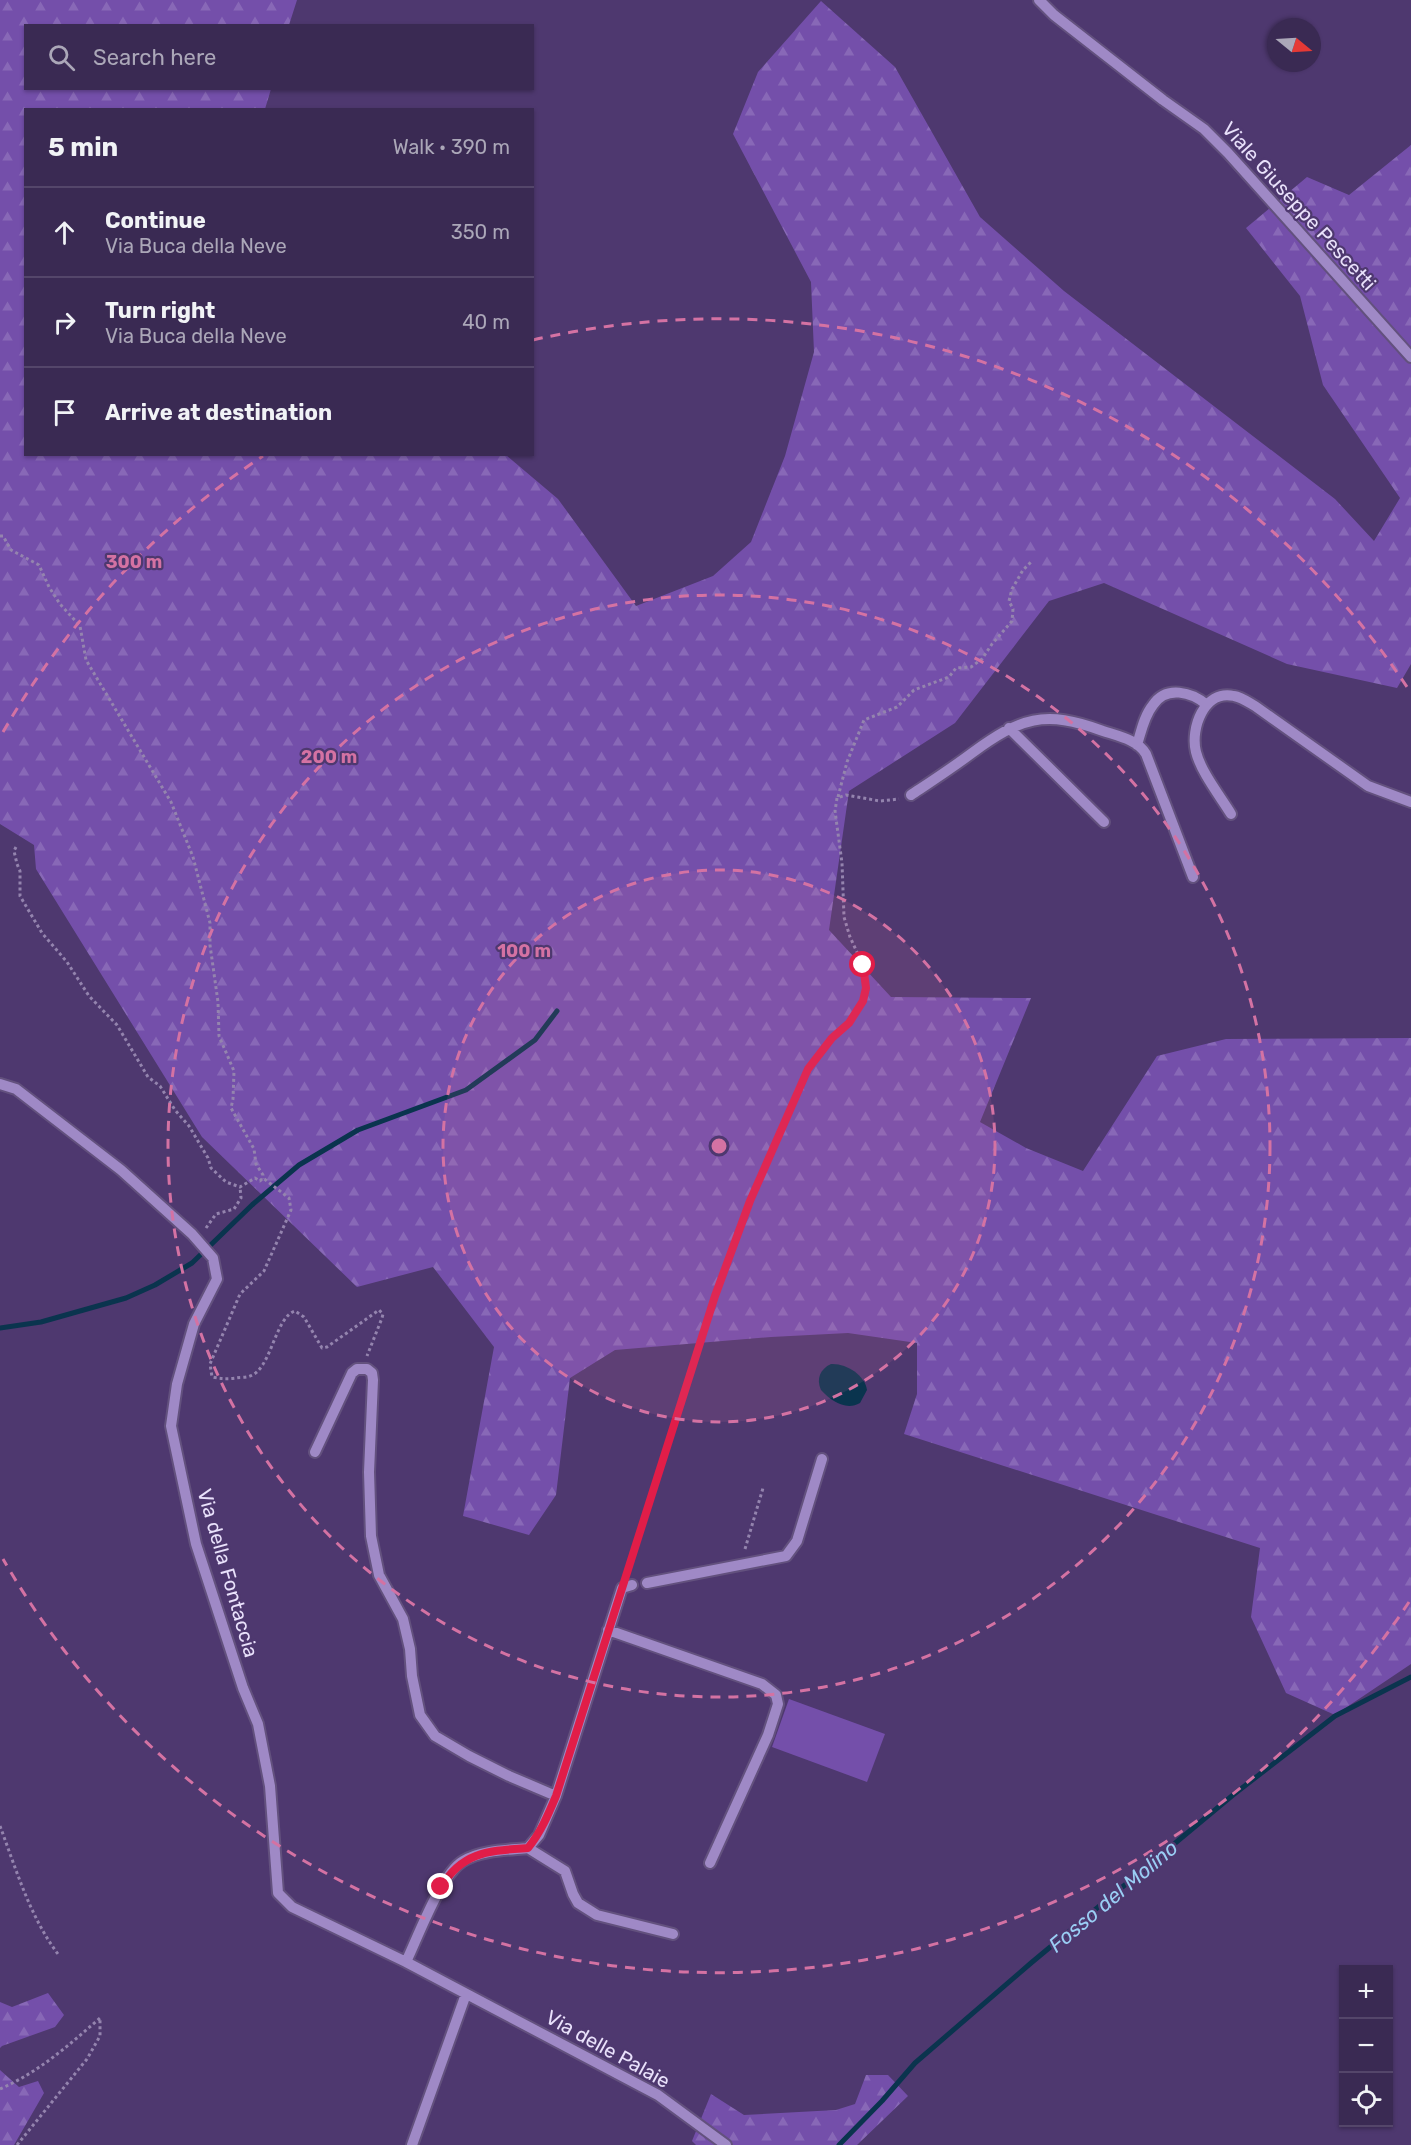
<!DOCTYPE html>
<html lang="en">
<head>
<meta charset="utf-8">
<style>
	body { margin:0; font-family:Rubik,sans-serif; background:#41325a; color:#f1f3f6 }
	.controls { position:absolute; right:18px; bottom:18px; display:grid; overflow:hidden; border-radius:0px; box-shadow:0 2px 4px #0004 }
	.controls button { width:54px; height:54px; display:grid; place-items:center; padding:0; border:0; border-bottom:2px solid #54466a; background:#3a2a53; color:#f1f3f6; font:30px sans-serif }
	.compass { position:absolute; left:1267px; top:18px; width:54px; height:54px; border-radius:50%; background:#3a2a53; box-shadow:0 2px 4px #0004; rotate:108deg }
	.stop { position:absolute; width:18px; height:18px; margin:-14px; border:4px solid #e11d48; border-radius:50%; background:#fff }
	.stop.end { background:#e11d48; border-color:#fff; box-shadow:0 2px 6px #0008 }
	.list { margin:0; padding:0; list-style:none }
	h2 { display:flex; justify-content:space-between; align-items:center; height:78px; margin:0; padding:0 24px; font-size:26px }
	h2 small { font-size:20px; font-weight:400; color:#aba7b8 }
	.list li { display:grid; grid-template-columns:39px 1fr auto; gap:18px; align-items:center; box-sizing:border-box; height:90px; padding:0 24px; border-top:2px solid #54466a }
	.list b { display:block; font-size:22px; white-space:nowrap }
	.list p { margin:0; font-size:20px; white-space:nowrap; color:#aba7b8 }
	.list em { font-size:20px; font-style:normal; color:#aba7b8 }
	.icon { flex:none; width:33px; height:33px; fill:none; stroke:currentColor; stroke-width:2; stroke-linecap:round; stroke-linejoin:round }
	.map { position:relative; flex:none; width:1411px; height:2145px; overflow:hidden }
	.search { position:absolute; background:#3a2a53; box-shadow:0 2px 4px #0004; left:24px; top:24px; width:510px; height:66px; display:flex; align-items:center; gap:15px; box-sizing:border-box; padding:0 21px; border-radius:0px; color:#aba7b8; font-size:22px }
	.panel { position:absolute; background:#3a2a53; box-shadow:0 2px 4px #0004; left:24px; top:108px; width:510px; height:348px; border-radius:0px }
	.map>svg:first-child { display:block }
	.grass { fill:#744faa }
	.forest { fill:url(#forest-firs) }
	.water { fill:#0a344e }
	.lines { fill:none; stroke-linecap:round; stroke-linejoin:round }
	.stream { stroke:#0a344e; stroke-width:5 }
	.minor-casing { stroke:#63517e; stroke-width:14 }
	.path { stroke:#9484ae; stroke-width:3; stroke-dasharray:3 3; stroke-linecap:butt }
	.minor { stroke:#9f89c6; stroke-width:10 }
	.route { stroke:#e11d48; stroke-width:8 }
	.ring { fill:none; stroke:#d472a3; stroke-width:3; stroke-dasharray:10 8 }
	.labels { text-anchor:middle; dominant-baseline:central; stroke-width:4.5; stroke-linejoin:round; paint-order:stroke }
	.street-label { font-size:20px; fill:#e9e1fb; stroke:#4e386f }
	.water-label { font-size:21px; font-style:italic; fill:#9acef4; stroke:#4e386f }
	.centre { fill:#d472a3; stroke:#4e386f; stroke-width:3 }
	.ring-label { font-size:18px; text-anchor:middle; font-weight:bold; fill:#d472a3; stroke:#4e386f; stroke-width:4.5; stroke-linejoin:round; paint-order:stroke }
</style>
</head>
<body>
<div class="map">
<svg width="1411" height="2145" viewBox="0 0 1411 2145">
	<defs>
		<pattern id="forest-firs" width="22" height="20" patternUnits="userSpaceOnUse" patternTransform="scale(1.5)"><rect width="22" height="20" fill="#744faa"/><path d="M5 1l3.5 6h-7zM16 11l3.5 6h-7z" fill="#8868b7"/></pattern>
	</defs>
	<rect width="100%" height="100%" fill="#4e386f"/>
	<path class="grass" d="M 789,1699 L 885,1734 L 867,1782 L 772,1747 Z"/>
	<path class="forest" d="M 0,0 L 297,0 L 289,25 L 26,26 L 26,88 L 271,89 L 265,109 L 26,110 L 26,454 L 506,455 L 558,499 L 636,606 L 713,576 L 751,542 L 785,456 L 814,352 L 811,282 L 733,134 L 758,72 L 821,1 L 895,67 L 980,217 L 1064,291 L 1335,499 L 1374,541 L 1400,498 L 1323,385 L 1300,296 L 1246,228 L 1307,177 L 1349,195 L 1411,145 L 1411,664 L 1397,688 L 1287,664 L 1104,583 L 1049,601 L 955,723 L 849,791 L 829,930 L 891,997 L 1031,998 L 980,1122 L 1026,1148 L 1083,1171 L 1157,1056 L 1226,1039 L 1411,1038 L 1411,1664 L 1335,1715 L 1286,1693 L 1251,1617 L 1260,1548 L 904,1434 L 917,1394 L 917,1343 L 848,1333 L 771,1337 L 615,1350 L 570,1378 L 556,1495 L 529,1535 L 463,1516 L 494,1347 L 433,1267 L 357,1287 L 202,1137 L 36,869 L 34,845 L 0,824 Z
		M 48,1993 L 64,2015 L 55,2027 L 2,2046 L 0,2048 L 0,2002 L 12,2007 Z
		M 0,2070 L 19,2087 L 38,2081 L 44,2093 L 14,2145 L 0,2145 Z
		M 866,2075 L 888,2075 L 908,2096 L 857,2145 L 696,2145 L 692,2141 L 711,2094 L 744,2115 L 836,2110 L 855,2104 Z"/>
	<path class="water" d="M 831,1364 C 846,1363 865,1375 867,1390 L 860,1403 C 846,1411 831,1401 821,1390 C 816,1379 820,1369 831,1364 Z"/>
	<g class="lines">
		<path class="stream" d="M 0,1328 L 41,1322 L 126,1298 L 155,1285 L 192,1263 L 252,1205 L 299,1165 L 358,1130 L 466,1090 L 535,1040 L 557,1011
			M 839,2145 L 882,2101 L 915,2063 L 1031,1963 L 1233,1795 L 1335,1716 L 1411,1677"/>
		<g class="minor-casing">
			<path id="minor" d="M 1039,0 L 1054,15 L 1163,100 L 1204,129 L 1228,153 L 1411,357
				M 1009,728 L 1104,822
				M 1137,745 C 1141,732 1144,716 1153,705 C 1166,685 1192,692 1207,705
				M 911,795 C 932,781 952,768 972,753 C 1020,718 1044,709 1103,731 C 1118,736 1138,740 1146,754 L 1193,877
				M 1231,814 C 1220,796 1201,772 1196,752 C 1190,729 1204,689 1234,696 C 1241,697 1248,702 1255,706 L 1368,786 L 1411,802
				M 0,1084 L 16,1089 L 121,1170 L 192,1234 L 213,1258 L 217,1279 L 194,1324 L 177,1384 L 171,1426 L 196,1544 L 243,1688 L 258,1724 L 270,1786 L 278,1893 L 292,1907 L 406,1962 L 658,2095 L 726,2145
				M 315,1452 L 352,1373 L 357,1369 L 367,1369 L 372,1373 L 373,1380 L 369,1472 L 371,1536 L 379,1575 L 403,1619 L 410,1649 L 412,1676 L 420,1715 L 435,1736 L 469,1756 L 509,1776 L 556,1796
				M 647,1583 L 786,1556 L 797,1541 L 822,1459
				M 608,1630 L 762,1684 L 776,1695 L 778,1704 L 768,1735 L 710,1863
				M 528,1848 L 565,1871 L 573,1894 L 578,1903 L 597,1915 L 673,1934
				M 406,1962 C 418,1937 441,1874 463,1861 C 481,1850 507,1850 528,1848 L 539,1835 L 556,1796 L 622,1588 L 632,1585
				M 412,2145 L 466,1994"/>
		</g>
		<path class="path" d="M 0,536 L 3,536 L 11,550 L 39,565 L 49,587 L 60,604 L 80,626 L 86,660 L 171,802 L 193,857 L 210,923 L 210,945 L 218,1002 L 219,1036 L 234,1071 L 233,1099 L 231,1108 L 254,1149 L 256,1164 L 263,1175 L 263,1179
			M 838,797 L 847,762 L 864,720 L 897,707 L 914,690 L 949,677 L 956,668 L 971,667 L 982,659 L 992,644 L 1012,621 L 1013,609 L 1009,601 L 1012,589 L 1023,570 L 1032,561
			M 16,847 L 14,851 L 17,864 L 20,871 L 20,896 L 42,933 L 67,962 L 89,996 L 117,1025 L 148,1077 L 160,1086 L 175,1110 L 189,1126 L 208,1158 L 211,1168 L 226,1182 L 240,1187 L 255,1178 L 260,1181 L 263,1178 L 289,1198 L 291,1210 L 264,1271 L 240,1294 L 210,1364 L 212,1377 C 221,1379 228,1379 236,1378 C 240,1377 246,1378 250,1376 C 271,1370 275,1317 295,1311 L 304,1317 L 322,1348 L 327,1347 L 379,1310 L 383,1314 L 382,1318 L 367,1356
			M 206,1228 L 216,1214 L 234,1209 L 241,1198 L 240,1187
			M 745,1549 L 763,1488
			M 627,1572 L 715,1296 L 750,1201 L 808,1069 L 832,1038 L 849,1023 L 863,1001 L 866,988 L 863,965 L 850,937 L 844,917 L 842,863 L 835,811 L 837,798 L 846,795 L 880,801 L 899,799
			M 0,1826 C 16,1869 30,1917 58,1954
			M 0,2089 C 39,2072 69,2045 100,2018
			M 17,2145 L 87,2059 L 100,2036 L 100,2018"/>
		<use href="#minor" class="minor"/>
	</g>
	<g class="lines">
		<path class="route" d="M 441,1887 C 463,1851 489,1851 528,1848 C 541,1832 548,1815 556,1796 L 715,1296 L 750,1201 L 808,1069 L 832,1038 L 849,1023 L 863,1001 L 866,988 L 863,965"/>
	</g>
	<circle cx="719" cy="1146" r="276" fill="#d472a3" fill-opacity=".12"/>
	<g class="ring">
		<circle cx="719" cy="1146" r="276"/>
		<circle cx="719" cy="1146" r="551"/>
		<path d="M1409 1602A827 827 0 0 1 3 1559M3 732A827 827 0 0 1 263 456M533 340A827 827 0 0 1 1409 690"/>
	</g>
	<g class="labels">
		<g class="street-label">
			<text transform="translate(1299 206) rotate(48)">Viale Giuseppe Pescetti</text>
			<text transform="translate(228 1573) rotate(74)">Via della Fontaccia</text>
			<text transform="translate(608 2049) rotate(29)">Via delle Palaie</text>
		</g>
		<g class="water-label">
			<text transform="translate(1113 1896) rotate(-40)">Fosso del Molino</text>
		</g>
	</g>
	<circle cx="719" cy="1146" r="9" class="centre"/>
	<g class="ring-label">
		<text x="134" y="568">300 m</text>
		<text x="329" y="763">200 m</text>
		<text x="524" y="957">100 m</text>
	</g>
</svg>
<div class="controls">
<button>+</button>
<button>−</button>
<button><svg class="icon" aria-label="locate" viewBox="0 0 24 24"><circle cx="12" cy="12" r="6"/><path d="M12 2v4M12 18v4M2 12h4M18 12h4"/></svg></button>
</div>
<svg class="compass" viewBox="-18 -18 36 36"><path d="M0-13l5 13h-10z" fill="#e53935"/><path d="M0 13l5-13h-10z" fill="#aba7b8"/></svg>
<div class="stop" style="left:863px;top:965px"></div>
<div class="stop end" style="left:441px;top:1887px"></div>
<div class="search"><svg class="icon" aria-label="search" viewBox="0 0 24 24"><circle cx="10" cy="10" r="6"/><path d="M15 15l6 6"/></svg>Search here</div>
<section class="panel">
<h2>5 min<small>Walk · 390 m</small></h2>
<ul class="list">
<li><svg class="icon" aria-label="ahead" viewBox="0 0 24 24"><path d="M12 20V5M6 11l6-6 6 6"/></svg><div><b>Continue</b><p>Via Buca della Neve</p></div><em>350 m</em></li>
<li><svg class="icon" aria-label="right" viewBox="0 0 24 24"><path d="M7 20v-9h11M14 6l5 5-5 5"/></svg><div><b>Turn right</b><p>Via Buca della Neve</p></div><em>40 m</em></li>
<li><svg class="icon" aria-label="arrive" viewBox="0 0 24 24"><path d="M6 21V4h12l-3 4 3 4H6"/></svg><div><b>Arrive at destination</b></div></li>
</ul>
</section>
</div>
</body>
</html>
